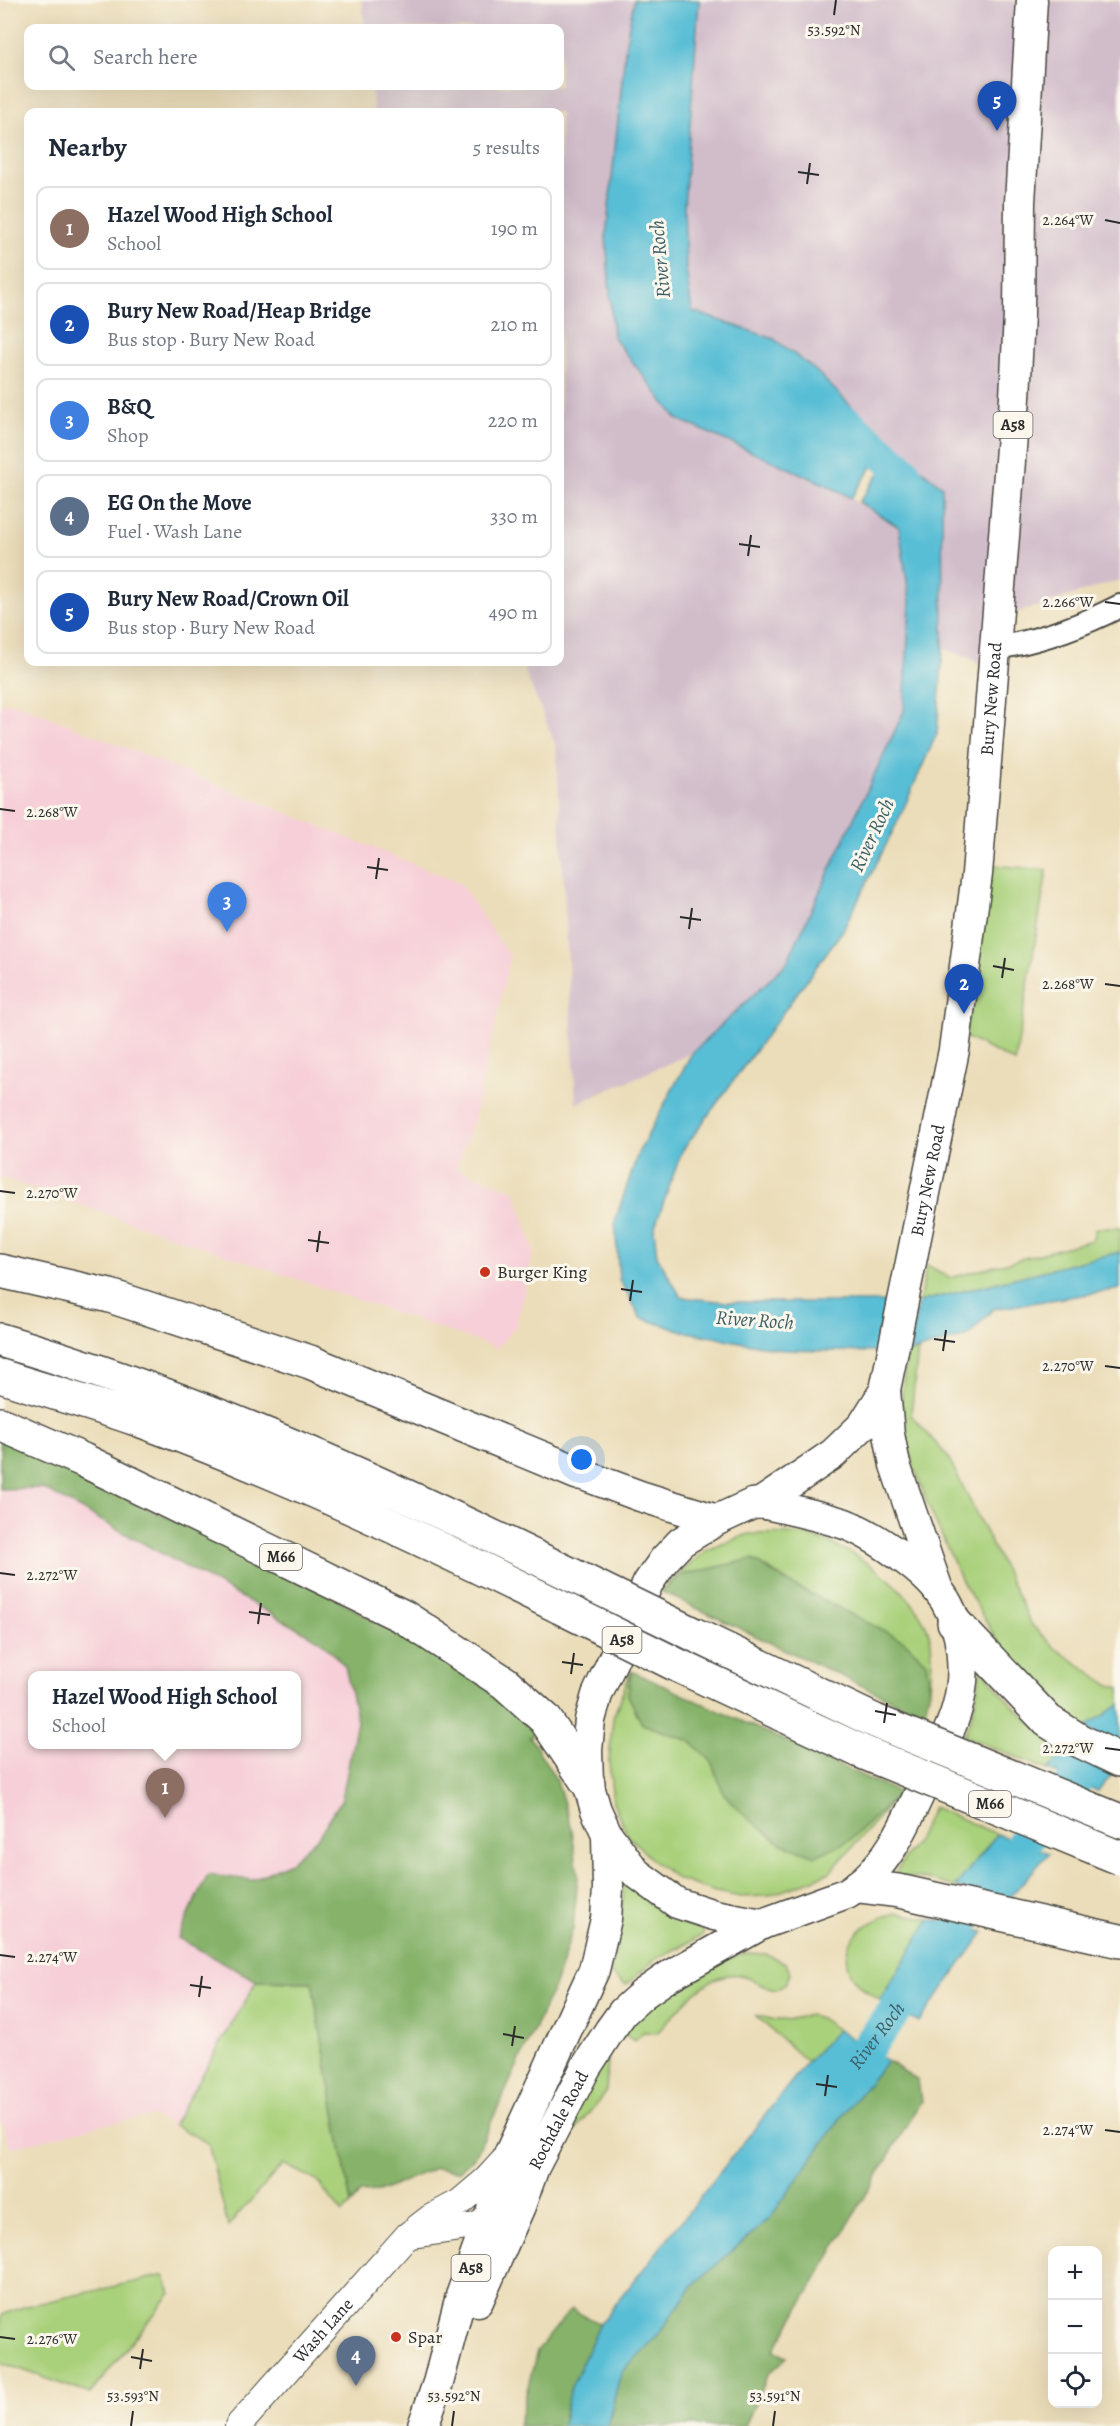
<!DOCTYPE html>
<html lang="en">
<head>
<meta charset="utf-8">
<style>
	body { margin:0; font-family:Alegreya,serif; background:#f6f6f7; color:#1f2937 }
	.controls { position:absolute; right:18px; bottom:18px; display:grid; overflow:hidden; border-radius:12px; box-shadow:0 6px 24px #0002 }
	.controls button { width:54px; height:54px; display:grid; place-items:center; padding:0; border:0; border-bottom:2px solid #e0e1e3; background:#fff; color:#1f2937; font:30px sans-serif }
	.you { position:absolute; left:582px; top:1460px; width:21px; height:21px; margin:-15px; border:4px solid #fff; border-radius:50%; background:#1a73e8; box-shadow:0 0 0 9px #1a73e833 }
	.badge { display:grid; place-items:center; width:39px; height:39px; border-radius:50%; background:#c8321e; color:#fff; font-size:20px; font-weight:700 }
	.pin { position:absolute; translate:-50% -50px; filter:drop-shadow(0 2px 3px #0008) }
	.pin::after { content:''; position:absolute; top:32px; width:21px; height:18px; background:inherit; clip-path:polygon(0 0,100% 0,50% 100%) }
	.popup { position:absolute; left:28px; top:1671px; width:273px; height:78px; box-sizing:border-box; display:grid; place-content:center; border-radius:12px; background:#fff; filter:drop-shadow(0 2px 4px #0005); font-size:20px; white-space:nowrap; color:#747a83 }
	.popup b { font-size:22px; color:#1f2937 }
	.popup::after { content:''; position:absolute; left:50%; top:100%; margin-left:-12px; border:12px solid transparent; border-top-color:#fff }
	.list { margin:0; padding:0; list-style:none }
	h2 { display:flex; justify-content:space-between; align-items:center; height:78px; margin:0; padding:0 24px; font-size:26px }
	h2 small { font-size:20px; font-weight:400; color:#747a83 }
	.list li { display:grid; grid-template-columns:39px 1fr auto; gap:18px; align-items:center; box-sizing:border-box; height:84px; margin:0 12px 12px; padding:0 12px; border:2px solid #e0e1e3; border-radius:12px }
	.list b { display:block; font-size:22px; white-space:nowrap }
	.list p { margin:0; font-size:20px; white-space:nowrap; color:#747a83 }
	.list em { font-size:20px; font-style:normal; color:#747a83 }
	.icon { flex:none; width:33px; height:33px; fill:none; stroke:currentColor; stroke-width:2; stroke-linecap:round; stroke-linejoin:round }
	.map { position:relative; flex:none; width:1120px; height:2426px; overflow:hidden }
	.search { position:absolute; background:#fff; box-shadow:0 6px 24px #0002; left:24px; top:24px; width:540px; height:66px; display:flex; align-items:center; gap:15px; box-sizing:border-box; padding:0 21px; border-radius:12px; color:#747a83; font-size:22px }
	.panel { position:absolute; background:#fff; box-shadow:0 6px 24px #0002; left:24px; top:108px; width:540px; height:558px; border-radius:12px }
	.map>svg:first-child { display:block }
	.built { fill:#f6cfd8; fill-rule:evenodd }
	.industrial { fill:#d1bdca }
	.green { fill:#a9d07a; stroke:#6a7e52; stroke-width:1.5 }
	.forest { fill:#86b26a; stroke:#586e4a; stroke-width:1.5 }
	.water { fill:#58bed5; stroke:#427480; stroke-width:1.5 }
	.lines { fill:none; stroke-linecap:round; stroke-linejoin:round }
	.river { stroke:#58bed5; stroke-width:34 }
	.tertiary-casing { stroke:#484640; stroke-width:26 }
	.secondary-casing { stroke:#484640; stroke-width:28 }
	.trunk-casing { stroke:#484640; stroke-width:33 }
	.motorway-casing { stroke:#484640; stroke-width:36 }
	.tertiary { stroke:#fff; stroke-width:22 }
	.secondary { stroke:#fff; stroke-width:26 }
	.trunk { stroke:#fff; stroke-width:30 }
	.motorway { stroke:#fff; stroke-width:33 }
	.motorway-bridge-casing { stroke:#484640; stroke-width:36; stroke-linecap:butt }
	.motorway-bridge { stroke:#fff; stroke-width:33 }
	.ticks { fill:none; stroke:#2b2b2b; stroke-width:2 }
	.poi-dot { fill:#c8321e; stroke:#fbf7ec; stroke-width:2 }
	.labels { text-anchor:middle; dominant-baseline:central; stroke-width:6; stroke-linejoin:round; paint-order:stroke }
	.shield { fill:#fbf7ec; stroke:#696865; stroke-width:1.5 }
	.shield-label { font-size:16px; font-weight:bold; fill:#2b2b2b }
	.street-label { font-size:18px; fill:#2b2b2b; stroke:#fbf7ec }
	.poi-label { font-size:18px; fill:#2b2b2b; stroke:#fbf7ec; text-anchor:start }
	.water-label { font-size:20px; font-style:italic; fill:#3b5e66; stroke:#fbf7ec }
	.ticks-label { font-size:15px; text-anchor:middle; fill:#2b2b2b; stroke:#fbf7ec; stroke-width:6; stroke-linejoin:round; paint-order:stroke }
</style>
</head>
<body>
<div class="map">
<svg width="1120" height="2426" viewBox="0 0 1120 2426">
	<rect width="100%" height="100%" fill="#fbf7ec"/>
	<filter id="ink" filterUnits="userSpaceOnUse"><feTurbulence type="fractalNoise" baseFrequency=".0167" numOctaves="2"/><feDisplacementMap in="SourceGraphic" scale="12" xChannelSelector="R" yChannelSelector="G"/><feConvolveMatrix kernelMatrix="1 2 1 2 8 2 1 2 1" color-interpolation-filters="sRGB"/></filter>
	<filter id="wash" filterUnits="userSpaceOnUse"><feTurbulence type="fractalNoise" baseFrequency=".008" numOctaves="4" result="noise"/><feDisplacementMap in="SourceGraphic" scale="24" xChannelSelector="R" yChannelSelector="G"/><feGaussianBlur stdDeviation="1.35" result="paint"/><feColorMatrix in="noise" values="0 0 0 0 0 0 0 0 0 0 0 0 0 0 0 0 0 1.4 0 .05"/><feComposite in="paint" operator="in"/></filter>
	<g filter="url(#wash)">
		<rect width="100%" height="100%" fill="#ebddb9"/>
		<path class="built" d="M 0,703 L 15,703 L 460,883 L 510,957 L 474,1119 L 456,1169 L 514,1190 L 534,1249 L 516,1326 L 497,1348 L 0,1177 Z
			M 0,1470 L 16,1474 L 321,1641 L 345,1666 L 357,1721 L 343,1796 L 318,1837 L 290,1862 L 252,1880 L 208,1875 L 178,1938 L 257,1981 L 173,2125 L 154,2116 L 106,2124 L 10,2148 L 0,2117 ZM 33,1676 L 297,1676 L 297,1744 L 33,1744 Z"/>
		<path class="industrial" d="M 362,0 L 634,0 L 626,42 L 606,236 L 829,486 L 899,526 L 910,602 L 904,711 L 786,964 L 692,1053 L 576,1104 L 556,746 L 521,662 L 560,662 L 560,112 L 374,112 L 371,86 L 560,86 L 560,28 L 365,28 Z
			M 699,0 L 1120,1 L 1120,580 L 1013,614 L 985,627 L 981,667 L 974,660 L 943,648 L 942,486 L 888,443 L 815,370 L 774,339 L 692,311 L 686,269 L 684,207 Z"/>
		<path class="green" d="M 993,865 L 1047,870 L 1015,1062 L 965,1037 Z
			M 1096,1228 L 1120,1228 L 1120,1252 L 919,1302 L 927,1265 L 950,1278 L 1092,1240 Z
			M 918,1350 L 911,1415 L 948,1457 L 1032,1625 L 1055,1648 L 1106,1683 L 1120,1688 L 1120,1704 L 1085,1728 L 1060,1714 L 1019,1677 L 962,1581 L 927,1503 L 910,1455 L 903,1422 L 902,1391 L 907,1353 Z
			M 748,1534 C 767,1534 789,1532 808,1536 C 853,1546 924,1594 931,1643 C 933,1657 931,1674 930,1689 L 926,1662 L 904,1641 L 791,1584 L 752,1559 L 660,1591 L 705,1551 Z
			M 982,1668 C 1009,1706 1030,1723 1067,1750 L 1048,1770 L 964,1736 L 972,1714 Z
			M 631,1671 L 628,1695 L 642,1724 L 690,1741 L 711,1761 L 724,1794 L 850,1840 L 900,1793 L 830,1872 L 799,1885 L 767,1896 L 740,1897 L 712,1891 L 679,1880 L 653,1861 L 627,1834 L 613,1802 L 609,1762 L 613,1718 Z
			M 933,1807 L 997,1834 L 955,1887 L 926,1879 L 893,1876 L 918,1839 Z
			M 624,1883 C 648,1903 673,1921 703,1928 L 703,1935 L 656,1959 L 626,1985 L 610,1974 L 620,1932 Z
			M 898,1913 L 930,1919 L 880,2000 C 872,1994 859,1988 854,1980 C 831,1946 865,1918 898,1913 Z
			M 747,1953 L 766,1954 L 786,1963 L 790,1973 L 785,1984 L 777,1990 C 764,1989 755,1980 743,1976 C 709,1966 678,2012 657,2033 L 643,2032 L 634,2041 L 620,2031 L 627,2019 L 718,1963 Z
			M 257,1981 L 312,1982 L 351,2204 L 343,2213 L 317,2181 L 283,2164 L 228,2226 L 208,2143 L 173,2125 Z
			M 755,2015 L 775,2020 L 786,2020 L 810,2015 L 820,2018 L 838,2030 L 807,2062 Z
			M 609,2047 L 606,2092 L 541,2172 Z
			M 164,2275 L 171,2293 L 90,2394 L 0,2362 L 0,2318 L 2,2315 L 23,2307 Z"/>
		<path class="forest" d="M 0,1438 L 332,1596 L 460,1671 L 507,1702 L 536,1731 L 530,1737 L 557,1781 L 572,1830 L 578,1876 L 573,1928 L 556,1982 L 475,2157 L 458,2171 L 435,2168 L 379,2192 L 360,2193 L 351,2204 L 312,1982 L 257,1981 L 178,1938 L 208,1875 L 252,1880 L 290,1862 L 318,1837 L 342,1799 L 357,1721 L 345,1666 L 321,1641 L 42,1488 L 0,1489 Z
			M 752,1559 L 791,1584 L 904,1641 L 926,1662 L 930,1689 L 924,1715 L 660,1591 L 682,1575 Z
			M 631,1671 L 900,1793 L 850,1840 L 816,1856 L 780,1843 L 744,1815 L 724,1794 L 711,1761 L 690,1741 L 642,1724 L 628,1695 Z
			M 887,2061 L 918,2080 L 921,2101 L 774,2351 L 787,2357 L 768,2375 L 745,2426 L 607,2426 L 621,2373 L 657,2336 L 694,2284 L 770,2218 L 844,2113 Z
			M 571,2309 L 600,2324 L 569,2392 L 562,2426 L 518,2426 L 537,2351 Z"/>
		<path class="water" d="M 634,0 L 699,0 L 684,207 L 686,269 L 692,311 L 774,339 L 815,370 L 888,443 L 851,498 L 829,486 L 677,419 L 613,337 L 606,236 L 626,42 Z
			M 896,449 L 942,486 L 943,648 L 937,733 L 898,821 L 843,930 L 682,1151 L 654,1229 L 657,1256 L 681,1297 L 727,1302 L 885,1302 L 876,1352 L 783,1350 L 682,1331 L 641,1318 L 619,1279 L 615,1221 L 638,1153 L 692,1053 L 786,964 L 904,711 L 910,602 L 899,527 L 859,502 Z
			M 1120,1252 L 1120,1289 L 993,1309 L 968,1336 L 907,1353 L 919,1302 Z
			M 1120,1704 L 1120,1745 L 1085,1728 Z
			M 1067,1750 L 1116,1770 L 1098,1791 L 1048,1770 Z
			M 997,1834 L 1049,1853 L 1008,1899 L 955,1887 Z
			M 930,1919 L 984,1932 L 919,2022 L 880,2000 Z
			M 838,2030 L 887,2061 L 844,2113 L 770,2218 L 694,2284 L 657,2336 L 621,2373 L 607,2426 L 562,2426 L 569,2392 L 600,2324 L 807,2062 Z"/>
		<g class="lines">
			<g class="river">
				<path d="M 847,423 L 903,471 L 917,496"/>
				<path id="s1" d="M 839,2085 L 1003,1868 L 1084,1770 L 1111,1750"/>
			</g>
		</g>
	</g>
	<g filter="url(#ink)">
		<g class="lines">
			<g class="tertiary-casing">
				<path id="tertiary" d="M 996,648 C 1039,641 1081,626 1120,606"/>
			</g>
			<g class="secondary-casing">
				<g id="secondary">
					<path d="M 412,2235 L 475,2226 L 501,2214"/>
					<path id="s2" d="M 238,2426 L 408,2235 L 430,2218 L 460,2202 L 486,2180 L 508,2156"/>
				</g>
			</g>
			<g class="trunk-casing">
				<g id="trunk">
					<path d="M 578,1473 L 640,1496 L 717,1520"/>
					<path d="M 761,1503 C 789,1509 818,1515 845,1524 C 872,1534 920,1567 938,1590 C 959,1616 966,1657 961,1690 C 957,1721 939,1750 926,1779 C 907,1821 888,1868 847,1893 L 762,1924 L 714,1915 L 677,1903 L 636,1873 L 607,1834 L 596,1810 L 588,1783 L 587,1750 L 590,1720 L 597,1695 L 648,1583 L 664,1560 L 681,1542 L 717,1520 L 752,1504 Z"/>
					<path d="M 761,1503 L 833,1454 L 863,1425 L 885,1390"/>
					<path id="s3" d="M 938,1590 L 895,1465 L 889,1434 L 885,1390 L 954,1050 L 977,874 L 1015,398 L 1019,314 L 1020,202 L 1032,0"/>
					<path id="s4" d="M 478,2301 L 520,2206 L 534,2167 L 586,2067 L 610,2030 L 623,2012 L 643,1994 L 669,1976 L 762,1924"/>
					<path d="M 423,2426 L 438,2383 L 461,2296 L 494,2204 L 509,2155 L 594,1970 L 606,1919 L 608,1888 L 607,1834"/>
				</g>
			</g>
			<g class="motorway-casing">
				<path id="motorway" d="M 0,1271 L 110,1296 L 310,1362 L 578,1473
					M 0,1340 C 199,1398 388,1485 574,1576
					M 0,1376 C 46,1391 94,1404 139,1420 C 283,1473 423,1539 560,1607
					M 0,1424 L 83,1460 L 404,1617 L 505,1683 L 545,1719 L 588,1783
					M 954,1622 L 1048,1721 L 1080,1741 L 1120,1760
					M 693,1634 L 875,1721
					M 679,1666 L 860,1751
					M 859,1886 L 899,1891 L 1120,1941"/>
			</g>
			<use href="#tertiary" class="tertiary"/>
			<use href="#secondary" class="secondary"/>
			<use href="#trunk" class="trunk"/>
			<use href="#motorway" class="motorway"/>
			<g class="motorway-bridge-casing">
				<path id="motorway-bridge" d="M 574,1576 L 693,1634
					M 560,1607 L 679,1666
					M 875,1721 L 1120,1821
					M 860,1751 L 1120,1858"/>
			</g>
			<use href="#motorway-bridge" class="motorway-bridge"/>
		</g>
	</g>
	<path class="ticks" d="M 834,15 L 836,0M 798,172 L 819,175M 807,184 L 810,163M 1105,220 L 1120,223M 739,544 L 760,547M 748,556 L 751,535M 1105,602 L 1120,604M 0,809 L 15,811M 367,867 L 388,870M 376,879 L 379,858M 680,917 L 701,920M 689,929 L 692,908M 993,966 L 1014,970M 1002,978 L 1005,958M 1105,984 L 1120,986M 0,1191 L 15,1193M 308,1240 L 329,1243M 317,1252 L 320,1231M 621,1289 L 642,1292M 630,1301 L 633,1280M 934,1339 L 955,1342M 943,1351 L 946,1330M 1105,1366 L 1120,1368M 0,1573 L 15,1575M 249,1612 L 270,1615M 258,1624 L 261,1603M 562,1662 L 583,1665M 571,1674 L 574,1653M 875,1711 L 896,1715M 884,1723 L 887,1703M 1105,1748 L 1120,1750M 0,1955 L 15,1957M 190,1985 L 211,1988M 199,1997 L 202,1976M 503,2034 L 524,2038M 512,2046 L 515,2026M 816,2084 L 837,2087M 825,2096 L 828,2075M 1105,2130 L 1120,2132M 0,2337 L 15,2339M 131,2357 L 152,2361M 140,2369 L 143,2349M 131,2426 L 133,2411M 452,2426 L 454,2411M 773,2426 L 775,2411"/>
	<g class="poi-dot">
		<circle cx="485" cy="1272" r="6"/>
		<circle cx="396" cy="2337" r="6"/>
	</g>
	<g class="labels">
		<g class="shield">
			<rect x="993.5" y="412" width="39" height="26" rx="4.5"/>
			<rect x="260" y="1544" width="42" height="26" rx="4.5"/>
			<rect x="602.5" y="1627" width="39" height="26" rx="4.5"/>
			<rect x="969" y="1791" width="42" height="26" rx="4.5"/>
			<rect x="451.5" y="2255" width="39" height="26" rx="4.5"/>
		</g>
		<g class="shield-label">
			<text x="1013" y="425">A58</text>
			<text x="281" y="1557">M66</text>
			<text x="622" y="1640">A58</text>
			<text x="990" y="1804">M66</text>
			<text x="471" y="2268">A58</text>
		</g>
		<g class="street-label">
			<text stroke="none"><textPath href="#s3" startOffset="908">Bury New Road</textPath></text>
			<text stroke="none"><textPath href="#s3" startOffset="422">Bury New Road</textPath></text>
			<text stroke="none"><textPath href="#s4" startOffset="198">Rochdale Road</textPath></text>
			<text stroke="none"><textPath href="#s2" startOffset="128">Wash Lane</textPath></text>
		</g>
		<g class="poi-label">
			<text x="497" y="1272">Burger King</text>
			<text x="408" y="2337">Spar</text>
		</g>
		<g class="water-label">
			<text transform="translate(660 259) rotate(-95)">River Roch</text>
			<text transform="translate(872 835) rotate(-65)">River Roch</text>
			<text transform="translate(755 1320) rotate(4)">River Roch</text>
			<text stroke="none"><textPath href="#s1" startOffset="62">River Roch</textPath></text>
		</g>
	</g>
	<g class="ticks-label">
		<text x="834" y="35">53.592°N</text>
		<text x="1068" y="225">2.264°W</text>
		<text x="1068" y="607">2.266°W</text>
		<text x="52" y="817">2.268°W</text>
		<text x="1068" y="989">2.268°W</text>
		<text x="52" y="1198">2.270°W</text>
		<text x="1068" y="1371">2.270°W</text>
		<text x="52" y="1580">2.272°W</text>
		<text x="1068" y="1753">2.272°W</text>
		<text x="52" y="1962">2.274°W</text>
		<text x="1068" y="2135">2.274°W</text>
		<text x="52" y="2344">2.276°W</text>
		<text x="133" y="2401">53.593°N</text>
		<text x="454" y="2401">53.592°N</text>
		<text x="775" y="2401">53.591°N</text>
	</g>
</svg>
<div class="controls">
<button>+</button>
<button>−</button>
<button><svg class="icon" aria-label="locate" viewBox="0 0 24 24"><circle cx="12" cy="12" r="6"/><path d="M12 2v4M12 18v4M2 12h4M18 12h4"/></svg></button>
</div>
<div class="you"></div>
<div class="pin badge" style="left:165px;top:1818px;background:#8d6e63">1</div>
<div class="popup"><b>Hazel Wood High School</b>School</div>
<div class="pin badge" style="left:964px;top:1014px;background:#1a4fb4">2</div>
<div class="pin badge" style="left:227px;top:932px;background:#3f7fe0">3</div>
<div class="pin badge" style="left:356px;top:2386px;background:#5c6f8a">4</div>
<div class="pin badge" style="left:997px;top:131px;background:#1a4fb4">5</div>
<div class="search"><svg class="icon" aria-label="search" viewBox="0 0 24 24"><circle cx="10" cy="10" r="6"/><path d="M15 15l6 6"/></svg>Search here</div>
<section class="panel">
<h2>Nearby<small>5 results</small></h2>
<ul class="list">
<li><span class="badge" style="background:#8d6e63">1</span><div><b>Hazel Wood High School</b><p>School</p></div><em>190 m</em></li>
<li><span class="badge" style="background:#1a4fb4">2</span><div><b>Bury New Road/Heap Bridge</b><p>Bus stop · Bury New Road</p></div><em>210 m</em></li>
<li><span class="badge" style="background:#3f7fe0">3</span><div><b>B&amp;Q</b><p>Shop</p></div><em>220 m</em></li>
<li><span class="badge" style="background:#5c6f8a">4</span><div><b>EG On the Move</b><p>Fuel · Wash Lane</p></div><em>330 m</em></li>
<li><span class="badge" style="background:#1a4fb4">5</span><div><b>Bury New Road/Crown Oil</b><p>Bus stop · Bury New Road</p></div><em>490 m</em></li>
</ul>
</section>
</div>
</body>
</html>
